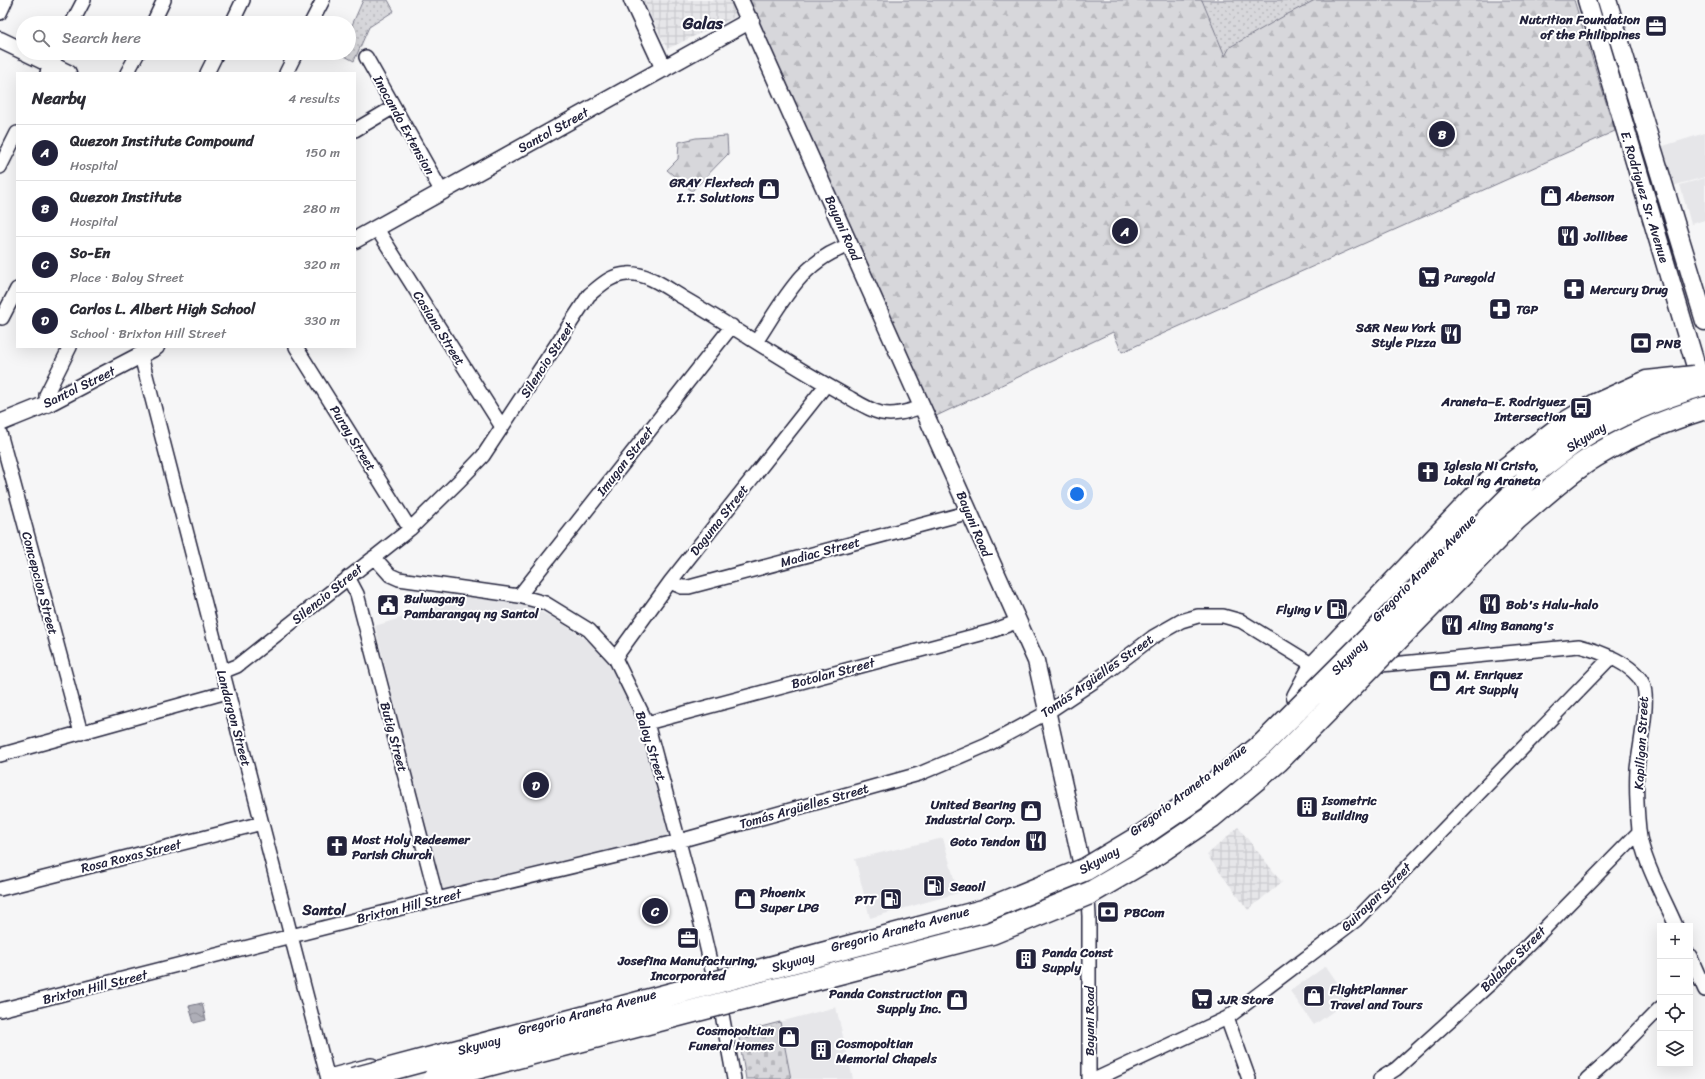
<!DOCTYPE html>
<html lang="en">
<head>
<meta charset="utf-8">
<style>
	body { margin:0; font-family:Sriracha,sans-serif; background:#f2f2f3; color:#2b2b33 }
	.controls { position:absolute; right:12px; bottom:12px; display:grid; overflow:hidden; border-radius:0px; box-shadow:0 4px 16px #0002 }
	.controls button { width:36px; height:36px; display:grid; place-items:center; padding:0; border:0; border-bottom:1px solid #e1e1e2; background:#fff; color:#2b2b33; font:20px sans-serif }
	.you { position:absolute; left:1077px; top:494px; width:14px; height:14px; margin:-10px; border:3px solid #fff; border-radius:50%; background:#1a73e8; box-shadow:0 0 0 6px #1a73e833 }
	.badge { display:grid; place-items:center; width:26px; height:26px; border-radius:50%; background:#22223b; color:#fff; font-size:13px; font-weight:700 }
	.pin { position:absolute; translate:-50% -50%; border:2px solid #fff; box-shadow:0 1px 4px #0006 }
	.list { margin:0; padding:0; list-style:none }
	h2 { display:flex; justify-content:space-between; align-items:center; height:52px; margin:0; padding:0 16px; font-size:17px }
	h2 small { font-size:13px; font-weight:400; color:#7c7c81 }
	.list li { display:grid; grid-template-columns:26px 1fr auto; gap:12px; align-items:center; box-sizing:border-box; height:56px; padding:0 16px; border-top:1px solid #e1e1e2 }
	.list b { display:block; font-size:15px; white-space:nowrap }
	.list p { margin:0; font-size:13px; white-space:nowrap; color:#7c7c81 }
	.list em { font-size:13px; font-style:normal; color:#7c7c81 }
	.icon { flex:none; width:22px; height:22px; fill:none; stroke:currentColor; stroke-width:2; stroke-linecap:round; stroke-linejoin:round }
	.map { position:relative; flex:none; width:1705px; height:1079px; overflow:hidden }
	.search { position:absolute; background:#fff; box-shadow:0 4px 16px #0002; left:16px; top:16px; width:340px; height:44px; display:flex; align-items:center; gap:10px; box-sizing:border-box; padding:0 14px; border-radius:22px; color:#7c7c81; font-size:15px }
	.panel { position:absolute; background:#fff; box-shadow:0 4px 16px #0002; left:16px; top:72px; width:340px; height:276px; border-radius:0px }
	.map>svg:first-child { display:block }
	.built { fill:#e6e6e9 }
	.industrial { fill:url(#industrial-grid) }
	.grass { fill:url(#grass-dots); stroke:#7c7c8b }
	.forest { fill:url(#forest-firs); stroke:#7c7c8b }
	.cemetery { fill:url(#cemetery-stones); stroke:#7c7c8b }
	.water { fill:url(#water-waves); stroke:#767685 }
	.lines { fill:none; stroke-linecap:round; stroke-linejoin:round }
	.minor-casing { stroke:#22223b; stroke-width:16 }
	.tertiary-casing { stroke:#22223b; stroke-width:19 }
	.secondary-casing { stroke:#22223b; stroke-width:21 }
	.primary-casing { stroke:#22223b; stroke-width:24 }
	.motorway-casing { stroke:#22223b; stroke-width:25 }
	.minor { stroke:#fff; stroke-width:13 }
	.tertiary { stroke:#fff; stroke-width:16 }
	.secondary { stroke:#fff; stroke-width:18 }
	.primary { stroke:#fff; stroke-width:21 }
	.motorway { stroke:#fff; stroke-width:22 }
	.motorway-bridge-casing { stroke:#22223b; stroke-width:25; stroke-linecap:butt }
	.motorway-bridge { stroke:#fff; stroke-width:22 }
	.labels { text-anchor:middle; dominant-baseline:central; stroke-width:4; stroke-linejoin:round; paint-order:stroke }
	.poi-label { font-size:13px; font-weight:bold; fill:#22223b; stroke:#fff; text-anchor:start }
	.street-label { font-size:13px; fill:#22223b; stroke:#fff }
	.quarter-label { font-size:15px; font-weight:bold; fill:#22223b; stroke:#fff }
	.district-label { font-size:17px; font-weight:bold; fill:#22223b; stroke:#fff }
</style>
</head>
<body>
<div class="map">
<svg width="1705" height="1079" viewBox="0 0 1705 1079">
	<defs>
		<pattern id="industrial-grid" width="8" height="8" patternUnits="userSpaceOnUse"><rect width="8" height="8" fill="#e6e6e9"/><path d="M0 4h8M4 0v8" fill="none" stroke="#c5c5c9"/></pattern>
		<pattern id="grass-dots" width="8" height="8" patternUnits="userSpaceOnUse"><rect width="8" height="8" fill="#d7d7db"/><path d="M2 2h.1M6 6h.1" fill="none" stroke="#b8b8bd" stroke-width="1.8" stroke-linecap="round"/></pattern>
		<pattern id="forest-firs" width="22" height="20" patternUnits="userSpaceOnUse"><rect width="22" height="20" fill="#d7d7db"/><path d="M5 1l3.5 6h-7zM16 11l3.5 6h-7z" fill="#b8b8bd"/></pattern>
		<pattern id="cemetery-stones" width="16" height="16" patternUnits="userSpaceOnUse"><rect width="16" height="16" fill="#d7d7db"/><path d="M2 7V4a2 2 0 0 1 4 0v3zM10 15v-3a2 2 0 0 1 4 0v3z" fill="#b8b8bd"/></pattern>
		<pattern id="water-waves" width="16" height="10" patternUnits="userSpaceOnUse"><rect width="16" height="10" fill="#aeaeb7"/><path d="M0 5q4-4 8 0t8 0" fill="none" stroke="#8d8d96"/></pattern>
	</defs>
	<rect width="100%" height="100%" fill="#f6f6f7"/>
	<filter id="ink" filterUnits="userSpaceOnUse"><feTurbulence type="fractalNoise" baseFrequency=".025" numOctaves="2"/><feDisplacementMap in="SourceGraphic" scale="8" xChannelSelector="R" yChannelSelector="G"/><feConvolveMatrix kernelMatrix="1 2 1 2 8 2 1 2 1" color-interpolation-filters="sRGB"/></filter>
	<g filter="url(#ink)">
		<path class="built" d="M 1705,133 L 1705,177 L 1672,186 L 1660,147 Z
			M 1705,178 L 1705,220 L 1691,224 L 1680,185 Z
			M 479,593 L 527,605 L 559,621 L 597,647 L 610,661 L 644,730 L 670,839 L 441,893 L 375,626 Z
			M 943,838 L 958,893 L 870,918 L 855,859 Z
			M 1326,966 L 1349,1000 L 1314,1025 L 1290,991 Z
			M 836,1007 L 853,1079 L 746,1079 L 738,1033 Z"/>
		<path class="industrial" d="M 643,0 L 730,0 L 737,16 L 667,49 Z
			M 1238,827 L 1282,882 L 1248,910 L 1207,855 Z"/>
		<path class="grass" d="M 363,0 L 388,0 L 394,11 L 369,27 L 354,61 L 339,53 L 349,53 L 349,32 Z
			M 1183,0 L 1416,0 L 1221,86 Z"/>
		<path class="forest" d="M 749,0 L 1202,0 L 1225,56 L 1230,47 L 1284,16 L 1315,0 L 1574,0 L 1615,131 L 1122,352 L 1113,332 L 932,418 Z
			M 727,136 L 728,154 L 692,191 L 667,170 L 678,159 L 679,142 L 696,138 Z"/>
		<path class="cemetery" d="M 780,1022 L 791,1079 L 746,1079 L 738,1033 Z"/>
		<path class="water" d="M 202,1003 L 206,1020 L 194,1023 L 189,1006 Z"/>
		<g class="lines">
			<g class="minor-casing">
				<path id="minor" d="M 0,13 L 6,0
					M 72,23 L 84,0
					M 153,23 L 164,0
					M 232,23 L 243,0
					M 311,23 L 323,0
					M 366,57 L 442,192
					M 47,73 L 57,53
					M 127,73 L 138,53
					M 207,73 L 217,53
					M 286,73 L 296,53
					M 355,130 L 394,107
					M 0,167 L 17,133
					M 377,229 L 502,427
					M 2,318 L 17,289
					M 756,342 C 782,303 802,259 851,245
					M 296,347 L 410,529
					M 145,348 L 141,356 L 328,1079
					M 47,404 L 46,395 L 70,347
					M 0,433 L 81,733
					M 374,557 L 390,575 L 399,579 L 519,596 L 545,603 L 589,630 L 615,658 L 647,723 L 703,931 L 721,1009 L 734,1079
					M 348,577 L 357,594 L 437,899
					M 670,582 L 682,587 L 689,587 L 970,512
					M 519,596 L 732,326
					M 615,658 L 670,582 L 826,385
					M 1381,665 L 1579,646 C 1599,651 1634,664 1643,684 C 1650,701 1639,749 1637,769 C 1636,788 1637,810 1639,830 C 1641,857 1665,900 1676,926
					M 222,672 L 237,666 L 410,529 L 460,480 L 483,456 L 589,295 C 601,285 611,275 627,274 C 646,272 667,288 682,297 C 736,328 788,364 843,394 C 854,400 868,410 881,413 C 895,416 909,411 922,407
					M 647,723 L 992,631 L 1019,621
					M 0,755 L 227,692
					M 0,889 L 262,823
					M 1088,899 L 1089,916 L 1089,1079
					M 1690,956 L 1705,990
					M 0,1010 L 437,899 L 679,841 L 919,774 L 987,745 L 1048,712 L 1102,676 L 1153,637 L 1181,621 L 1198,616 L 1223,616 L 1241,621 L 1321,670
					M 1227,1018 L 1249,1079
					M 1096,1079 L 1227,1018 L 1356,920 L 1611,657
					M 1380,1079 L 1396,1069 L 1492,982 L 1639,832
					M 1587,1079 L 1613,1056 L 1660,1008"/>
			</g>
			<g class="tertiary-casing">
				<path id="tertiary" d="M 632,0 L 664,69
					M 740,0 L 1036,661 L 1082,866 L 1088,899
					M 0,40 L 23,51
					M 27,53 L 68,73
					M 355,240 L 751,20
					M 0,423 L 47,404 L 156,347"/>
			</g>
			<g class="secondary-casing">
				<path id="secondary" d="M 1587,0 L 1703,390
					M 1607,0 L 1705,321"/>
			</g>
			<g class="primary-casing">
				<path id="primary" d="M 1413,580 L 1499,491 L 1532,463
					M 333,1079 L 371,1069"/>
			</g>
			<g class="motorway-casing">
				<path id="motorway" d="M 1298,697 L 1315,666 L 1490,481"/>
			</g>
			<use href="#minor" class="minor"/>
			<use href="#tertiary" class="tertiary"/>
			<use href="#secondary" class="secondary"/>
			<use href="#primary" class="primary"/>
			<use href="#motorway" class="motorway"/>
			<g class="motorway-bridge-casing">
				<path id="motorway-bridge" d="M 1490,481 L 1569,421 L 1596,405 L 1647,382 L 1694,377
					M 353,1079 L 983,911 L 1086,869 L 1141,836 L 1194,800 L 1263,744 L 1535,472 C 1550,461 1565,448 1582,437 C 1620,413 1662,397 1705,384
					M 434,1079 L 992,933 L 1090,893 L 1155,855 L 1211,817 L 1278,761 L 1516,519 C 1541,498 1567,473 1595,456 C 1630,435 1666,420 1705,408"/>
			</g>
			<use href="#motorway-bridge" class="motorway-bridge"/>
		</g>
	</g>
	<defs>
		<g id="office-square" transform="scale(1.15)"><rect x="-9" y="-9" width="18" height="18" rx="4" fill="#22223b" stroke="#fff"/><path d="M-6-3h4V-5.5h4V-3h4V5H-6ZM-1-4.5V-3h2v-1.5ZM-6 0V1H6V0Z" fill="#fff"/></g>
		<g id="shop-square" transform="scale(1.15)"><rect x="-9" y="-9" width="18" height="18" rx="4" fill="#22223b" stroke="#fff"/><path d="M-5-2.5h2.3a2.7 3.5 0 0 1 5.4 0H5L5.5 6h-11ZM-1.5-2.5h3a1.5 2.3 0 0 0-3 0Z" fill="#fff"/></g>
		<g id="restaurant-square" transform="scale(1.15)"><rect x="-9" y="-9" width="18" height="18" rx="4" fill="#22223b" stroke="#fff"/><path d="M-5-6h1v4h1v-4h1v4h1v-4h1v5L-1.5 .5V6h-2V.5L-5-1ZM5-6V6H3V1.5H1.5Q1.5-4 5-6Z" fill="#fff"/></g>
		<g id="supermarket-square" transform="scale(1.15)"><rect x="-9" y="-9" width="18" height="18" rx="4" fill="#22223b" stroke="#fff"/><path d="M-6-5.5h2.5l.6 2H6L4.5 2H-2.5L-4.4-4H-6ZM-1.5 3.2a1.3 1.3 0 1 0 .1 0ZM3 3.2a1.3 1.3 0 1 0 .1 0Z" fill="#fff"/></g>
		<g id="pharmacy-square" transform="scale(1.15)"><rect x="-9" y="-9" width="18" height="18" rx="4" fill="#22223b" stroke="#fff"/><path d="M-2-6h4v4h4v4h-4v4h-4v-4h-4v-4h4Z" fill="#fff"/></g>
		<g id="bank-square" transform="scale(1.15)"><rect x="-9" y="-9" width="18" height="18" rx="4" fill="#22223b" stroke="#fff"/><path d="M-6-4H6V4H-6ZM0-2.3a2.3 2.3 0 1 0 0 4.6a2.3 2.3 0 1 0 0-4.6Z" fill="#fff"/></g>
		<g id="bus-square" transform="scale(1.15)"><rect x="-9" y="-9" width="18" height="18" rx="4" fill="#22223b" stroke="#fff"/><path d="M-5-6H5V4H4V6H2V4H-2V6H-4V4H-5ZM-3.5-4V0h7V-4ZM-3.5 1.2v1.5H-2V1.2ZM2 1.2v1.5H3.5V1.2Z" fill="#fff"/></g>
		<g id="church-square" transform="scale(1.15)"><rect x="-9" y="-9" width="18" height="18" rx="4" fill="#22223b" stroke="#fff"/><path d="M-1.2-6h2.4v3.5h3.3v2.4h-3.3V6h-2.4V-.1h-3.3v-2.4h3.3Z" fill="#fff"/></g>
		<g id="civic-square" transform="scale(1.15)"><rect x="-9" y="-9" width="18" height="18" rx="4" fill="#22223b" stroke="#fff"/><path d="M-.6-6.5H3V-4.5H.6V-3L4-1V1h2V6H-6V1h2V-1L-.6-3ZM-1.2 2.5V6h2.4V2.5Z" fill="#fff"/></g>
		<g id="fuel-square" transform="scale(1.15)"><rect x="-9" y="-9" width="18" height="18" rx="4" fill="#22223b" stroke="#fff"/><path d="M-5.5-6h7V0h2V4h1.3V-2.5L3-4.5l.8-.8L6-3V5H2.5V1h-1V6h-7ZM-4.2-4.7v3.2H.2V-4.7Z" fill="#fff"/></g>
		<g id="building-square" transform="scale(1.15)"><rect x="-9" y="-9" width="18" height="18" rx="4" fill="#22223b" stroke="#fff"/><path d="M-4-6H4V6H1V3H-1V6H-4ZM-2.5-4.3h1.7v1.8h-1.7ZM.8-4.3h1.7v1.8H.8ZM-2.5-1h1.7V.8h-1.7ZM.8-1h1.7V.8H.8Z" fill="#fff"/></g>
	</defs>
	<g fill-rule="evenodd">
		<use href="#office-square" x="1656" y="26"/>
		<use href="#shop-square" x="769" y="189"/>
		<use href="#shop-square" x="1551" y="196"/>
		<use href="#restaurant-square" x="1568" y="236"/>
		<use href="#supermarket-square" x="1429" y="277"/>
		<use href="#pharmacy-square" x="1574" y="289"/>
		<use href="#pharmacy-square" x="1500" y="309"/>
		<use href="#restaurant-square" x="1451" y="334"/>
		<use href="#bank-square" x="1641" y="343"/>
		<use href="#bus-square" x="1581" y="408"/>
		<use href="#church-square" x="1428" y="472"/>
		<use href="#restaurant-square" x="1490" y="604"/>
		<use href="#civic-square" x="388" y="605"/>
		<use href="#fuel-square" x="1337" y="609"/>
		<use href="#restaurant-square" x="1452" y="625"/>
		<use href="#shop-square" x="1440" y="681"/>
		<use href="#building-square" x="1307" y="807"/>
		<use href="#shop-square" x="1031" y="811"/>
		<use href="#restaurant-square" x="1036" y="841"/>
		<use href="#church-square" x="337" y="846"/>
		<use href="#fuel-square" x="934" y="886"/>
		<use href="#shop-square" x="745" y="899"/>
		<use href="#fuel-square" x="891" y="899"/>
		<use href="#bank-square" x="1108" y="912"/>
		<use href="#office-square" x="688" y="938"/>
		<use href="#building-square" x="1026" y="959"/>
		<use href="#shop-square" x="1314" y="996"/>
		<use href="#supermarket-square" x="1202" y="999"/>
		<use href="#shop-square" x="957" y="1000"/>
		<use href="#shop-square" x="789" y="1037"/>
		<use href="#building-square" x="821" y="1050"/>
	</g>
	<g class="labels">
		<g class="poi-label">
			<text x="1640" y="19" text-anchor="end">Nutrition Foundation<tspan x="1640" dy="15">of the Philippines</tspan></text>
			<text x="754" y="182" text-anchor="end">GRAY Flextech<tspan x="754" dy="15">I.T. Solutions</tspan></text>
			<text x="1566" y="196">Abenson</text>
			<text x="1584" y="236">Jollibee</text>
			<text x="1444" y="277">Puregold</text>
			<text x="1590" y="289">Mercury Drug</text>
			<text x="1516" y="309">TGP</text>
			<text x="1436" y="327" text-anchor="end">S&amp;R New York<tspan x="1436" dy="15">Style Pizza</tspan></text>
			<text x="1656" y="343">PNB</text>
			<text x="1566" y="401" text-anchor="end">Araneta–E. Rodriguez<tspan x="1566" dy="15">Intersection</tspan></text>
			<text x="1444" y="465">Iglesia Ni Cristo,<tspan x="1444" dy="15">Lokal ng Araneta</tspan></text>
			<text x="404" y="598">Bulwagang<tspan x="404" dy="15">Pambarangay ng Santol</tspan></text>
			<text x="1506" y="604">Bob's Halu-halo</text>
			<text x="1322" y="609" text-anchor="end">Flying V</text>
			<text x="1468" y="625">Aling Banang's</text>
			<text x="1456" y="674">M. Enriquez<tspan x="1456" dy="15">Art Supply</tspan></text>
			<text x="1322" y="800">Isometric<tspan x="1322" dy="15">Building</tspan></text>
			<text x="1016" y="804" text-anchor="end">United Bearing<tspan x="1016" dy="15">Industrial Corp.</tspan></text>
			<text x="352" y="839">Most Holy Redeemer<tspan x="352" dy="15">Parish Church</tspan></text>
			<text x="1020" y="841" text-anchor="end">Goto Tendon</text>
			<text x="950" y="886">Seaoil</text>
			<text x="760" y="892">Phoenix<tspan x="760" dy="15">Super LPG</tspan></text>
			<text x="876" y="899" text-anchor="end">PTT</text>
			<text x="1124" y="912">PBCom</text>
			<text x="1042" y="952">Panda Const<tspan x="1042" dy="15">Supply</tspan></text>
			<text x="688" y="960" text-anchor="middle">Josefina Manufacturing,<tspan x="688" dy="15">Incorporated</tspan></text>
			<text x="1330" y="989">FlightPlanner<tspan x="1330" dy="15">Travel and Tours</tspan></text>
			<text x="942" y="993" text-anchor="end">Panda Construction<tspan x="942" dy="15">Supply Inc.</tspan></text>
			<text x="1218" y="999">JJR Store</text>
			<text x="774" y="1030" text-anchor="end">Cosmopoltian<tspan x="774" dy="15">Funeral Homes</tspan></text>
			<text x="836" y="1043">Cosmopoltian<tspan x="836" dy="15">Memorial Chapels</tspan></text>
		</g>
		<g class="street-label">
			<text transform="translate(404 125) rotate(61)">Inocando Extension</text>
			<text transform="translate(553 130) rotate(-29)">Santol Street</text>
			<text transform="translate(1645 197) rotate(73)">E. Rodriguez Sr. Avenue</text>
			<text transform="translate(843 228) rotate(66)">Bayani Road</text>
			<text transform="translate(439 328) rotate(58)">Casiana Street</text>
			<text transform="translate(547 360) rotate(-57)">Silencio Street</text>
			<text transform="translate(79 387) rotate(-26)">Santol Street</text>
			<text transform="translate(1586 437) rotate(-32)">Skyway</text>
			<text transform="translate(353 438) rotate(58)">Puray Street</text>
			<text transform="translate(625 461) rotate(-52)">Imugan Street</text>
			<text transform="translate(719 520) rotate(-52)">Daguma Street</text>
			<text transform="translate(974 524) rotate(67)">Bayani Road</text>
			<text transform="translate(820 552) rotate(-15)">Madiac Street</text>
			<text transform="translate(1424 568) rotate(-46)">Gregorio Araneta Avenue</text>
			<text transform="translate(40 583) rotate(75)">Concepcion Street</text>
			<text transform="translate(327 594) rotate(-39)">Silencio Street</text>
			<text transform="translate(1349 657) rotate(-45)">Skyway</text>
			<text transform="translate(833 673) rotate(-15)">Botolan Street</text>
			<text transform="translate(1097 676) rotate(-35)">Tomás Argüelles Street</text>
			<text transform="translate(234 718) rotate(75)">Landargon Street</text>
			<text transform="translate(394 737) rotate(75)">Butig Street</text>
			<text transform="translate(1641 743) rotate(-87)">Kapiligan Street</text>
			<text transform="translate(651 746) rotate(72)">Baloy Street</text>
			<text transform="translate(1188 790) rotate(-37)">Gregorio Araneta Avenue</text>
			<text transform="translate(804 806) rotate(-16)">Tomás Argüelles Street</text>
			<text transform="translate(131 856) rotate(-14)">Rosa Roxas Street</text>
			<text transform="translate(1099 860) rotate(-29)">Skyway</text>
			<text transform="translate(1376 897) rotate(-44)">Guirayan Street</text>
			<text transform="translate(409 906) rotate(-14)">Brixton Hill Street</text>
			<text transform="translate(900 929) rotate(-15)">Gregorio Araneta Avenue</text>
			<text transform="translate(1513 959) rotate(-45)">Balabac Street</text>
			<text transform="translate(793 962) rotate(-15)">Skyway</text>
			<text transform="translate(95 987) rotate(-14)">Brixton Hill Street</text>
			<text transform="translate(587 1012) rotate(-15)">Gregorio Araneta Avenue</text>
			<text transform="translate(1089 1021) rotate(-90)">Bayani Road</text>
			<text transform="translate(479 1045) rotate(-15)">Skyway</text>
		</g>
		<g class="quarter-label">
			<text x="324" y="910">Santol</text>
		</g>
		<g class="district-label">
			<text x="703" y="23">Galas</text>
		</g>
	</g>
</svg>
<div class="controls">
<button>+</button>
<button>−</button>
<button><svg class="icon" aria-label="locate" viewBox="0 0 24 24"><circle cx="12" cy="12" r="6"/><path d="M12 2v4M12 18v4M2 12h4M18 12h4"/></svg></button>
<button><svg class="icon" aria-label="layers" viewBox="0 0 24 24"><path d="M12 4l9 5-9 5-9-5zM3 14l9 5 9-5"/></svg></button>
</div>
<div class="you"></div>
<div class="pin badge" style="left:1125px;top:231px">A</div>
<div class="pin badge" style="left:1442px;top:134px">B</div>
<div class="pin badge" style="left:655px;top:911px">C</div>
<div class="pin badge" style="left:536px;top:785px">D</div>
<div class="search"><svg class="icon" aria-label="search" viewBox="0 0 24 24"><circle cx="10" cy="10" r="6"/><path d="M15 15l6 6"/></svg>Search here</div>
<section class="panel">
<h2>Nearby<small>4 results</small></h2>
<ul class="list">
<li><span class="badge">A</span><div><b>Quezon Institute Compound</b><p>Hospital</p></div><em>150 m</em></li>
<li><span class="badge">B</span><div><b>Quezon Institute</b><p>Hospital</p></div><em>280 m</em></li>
<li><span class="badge">C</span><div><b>So-En</b><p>Place · Baloy Street</p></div><em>320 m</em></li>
<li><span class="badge">D</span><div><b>Carlos L. Albert High School</b><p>School · Brixton Hill Street</p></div><em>330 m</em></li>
</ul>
</section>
</div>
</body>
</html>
